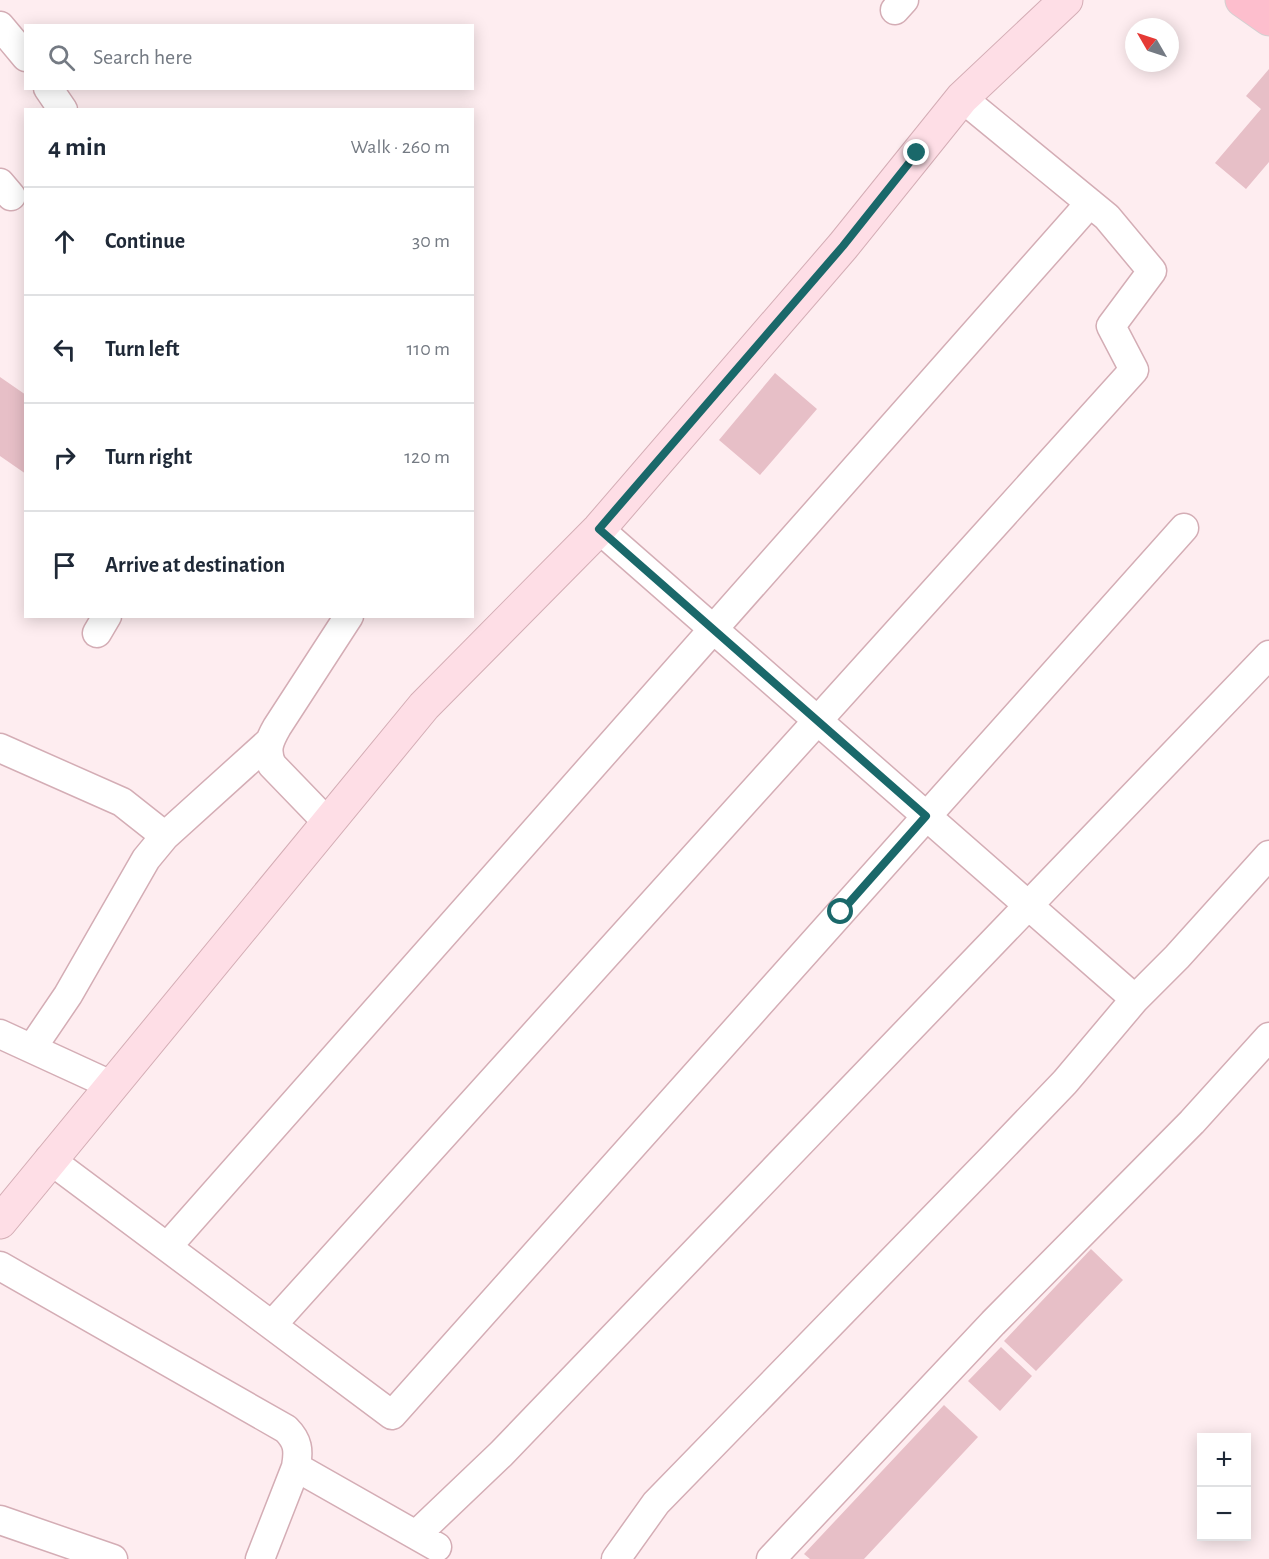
<!DOCTYPE html>
<html lang="en">
<head>
<meta charset="utf-8">
<style>
	body { margin:0; font-family:"Alegreya Sans",sans-serif; background:#f6f6f7; color:#1f2937 }
	.controls { position:absolute; right:18px; bottom:18px; display:grid; overflow:hidden; border-radius:0px; box-shadow:0 3px 15px #0003 }
	.controls button { width:54px; height:54px; display:grid; place-items:center; padding:0; border:0; border-bottom:2px solid #e0e1e3; background:#fff; color:#1f2937; font:30px sans-serif }
	.compass { position:absolute; left:1125px; top:18px; width:54px; height:54px; border-radius:50%; background:#fff; box-shadow:0 3px 15px #0003; rotate:309deg }
	.stop { position:absolute; width:18px; height:18px; margin:-14px; border:4px solid #1a686a; border-radius:50%; background:#fff }
	.stop.end { background:#1a686a; border-color:#fff; box-shadow:0 2px 6px #0008 }
	.list { margin:0; padding:0; list-style:none }
	h2 { display:flex; justify-content:space-between; align-items:center; height:78px; margin:0; padding:0 24px; font-size:26px }
	h2 small { font-size:20px; font-weight:400; color:#747a83 }
	.list li { display:grid; grid-template-columns:39px 1fr auto; gap:18px; align-items:center; box-sizing:border-box; height:108px; padding:0 24px; border-top:2px solid #e0e1e3 }
	.list b { display:block; font-size:22px; white-space:nowrap }
	.list em { font-size:20px; font-style:normal; color:#747a83 }
	.icon { flex:none; width:33px; height:33px; fill:none; stroke:currentColor; stroke-width:2; stroke-linecap:round; stroke-linejoin:round }
	.map { position:relative; flex:none; width:1269px; height:1559px; overflow:hidden }
	.search { position:absolute; background:#fff; box-shadow:0 3px 15px #0003; left:24px; top:24px; width:450px; height:66px; display:flex; align-items:center; gap:15px; box-sizing:border-box; padding:0 21px; border-radius:0px; color:#747a83; font-size:22px }
	.panel { position:absolute; background:#fff; box-shadow:0 3px 15px #0003; left:24px; top:108px; width:450px; height:510px; border-radius:0px }
	.map>svg:first-child { display:block }
	.building { fill:#e7bfc7 }
	.lines { fill:none; stroke-linecap:round; stroke-linejoin:round }
	.street-casing { stroke:#d4adb5; stroke-width:31 }
	.secondary-casing { stroke:#d4adb5; stroke-width:35 }
	.primary-casing { stroke:#d4d0d1; stroke-width:35 }
	.street { stroke:#fff; stroke-width:28 }
	.secondary { stroke:#fedee6; stroke-width:33 }
	.primary { stroke:#fdbecd; stroke-width:33 }
	.route { stroke:#1a686a; stroke-width:8 }
</style>
</head>
<body>
<div class="map">
<svg width="1269" height="1559" viewBox="0 0 1269 1559">
	<rect width="100%" height="100%" fill="#feedf0"/>
	<path class="building" d="M 1269,69 L 1269,162 L 1246,189 L 1215,163 L 1261,109 L 1246,96 Z
		M 775,373 L 817,409 L 760,475 L 719,440 Z
		M 0,377 L 26,395 L 26,474 L 0,456 Z
		M 1091,1249 L 1123,1280 L 1036,1371 L 1004,1341 Z
		M 1001,1347 L 1032,1376 L 1000,1411 L 968,1381 Z
		M 944,1405 L 978,1437 L 864,1559 L 810,1559 L 804,1554 Z"/>
	<g class="lines">
		<g class="street-casing">
			<path id="street" d="M 895,10 L 904,0
				M 0,26 L 26,57
				M 48,88 L 63,110
				M 0,183 L 11,196
				M 599,529 L 1135,999
				M 97,633 L 107,616
				M 0,748 L 122,802 L 165,836 L 146,859 L 68,995 L 32,1048
				M 328,823 L 272,765 C 265,750 269,741 277,727 L 349,616
				M 165,836 L 269,742
				M 0,1034 L 111,1085
				M 49,1159 L 392,1415 L 1184,528
				M 167,1247 L 1090,203
				M 0,1266 L 286,1429 C 298,1441 299,1450 296,1467 L 260,1559
				M 272,1325 L 1134,370 L 1111,326 L 1152,271 L 1107,217 L 962,98
				M 296,1467 L 437,1547
				M 0,1520 L 113,1559
				M 416,1535 L 501,1454 L 1269,655
				M 616,1559 L 656,1503 L 994,1156 L 1065,1082 L 1135,999 L 1177,957 L 1269,855
				M 771,1559 L 993,1323 L 1192,1122 L 1269,1037"/>
		</g>
		<g class="secondary-casing">
			<path id="secondary" d="M 0,1222 L 424,706 L 599,529 L 843,246 L 962,98 L 1066,0"/>
		</g>
		<g class="primary-casing">
			<path id="primary" d="M 1242,0 L 1269,19"/>
		</g>
		<use href="#street" class="street"/>
		<use href="#secondary" class="secondary"/>
		<use href="#primary" class="primary"/>
	</g>
	<g class="lines">
		<path class="route" d="M 841,912 L 926,816 L 599,529 L 843,246 L 917,153"/>
	</g>
</svg>
<div class="controls">
<button>+</button>
<button>−</button>
</div>
<svg class="compass" viewBox="-18 -18 36 36"><path d="M0-13l5 13h-10z" fill="#e53935"/><path d="M0 13l5-13h-10z" fill="#747a83"/></svg>
<div class="stop" style="left:841px;top:912px"></div>
<div class="stop end" style="left:917px;top:153px"></div>
<div class="search"><svg class="icon" aria-label="search" viewBox="0 0 24 24"><circle cx="10" cy="10" r="6"/><path d="M15 15l6 6"/></svg>Search here</div>
<section class="panel">
<h2>4 min<small>Walk · 260 m</small></h2>
<ul class="list">
<li><svg class="icon" aria-label="ahead" viewBox="0 0 24 24"><path d="M12 20V5M6 11l6-6 6 6"/></svg><div><b>Continue</b></div><em>30 m</em></li>
<li><svg class="icon" aria-label="left" viewBox="0 0 24 24"><path d="M17 20v-9H6M10 6l-5 5 5 5"/></svg><div><b>Turn left</b></div><em>110 m</em></li>
<li><svg class="icon" aria-label="right" viewBox="0 0 24 24"><path d="M7 20v-9h11M14 6l5 5-5 5"/></svg><div><b>Turn right</b></div><em>120 m</em></li>
<li><svg class="icon" aria-label="arrive" viewBox="0 0 24 24"><path d="M6 21V4h12l-3 4 3 4H6"/></svg><div><b>Arrive at destination</b></div></li>
</ul>
</section>
</div>
</body>
</html>
